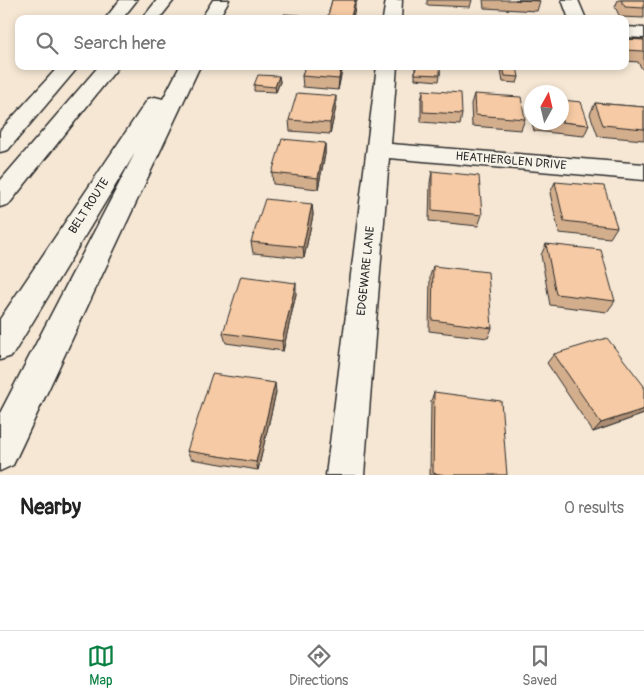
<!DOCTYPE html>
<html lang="en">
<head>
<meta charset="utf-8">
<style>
	body { margin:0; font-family:Pangolin,sans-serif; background:#f2f2f2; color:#222 }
	.compass { position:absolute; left:524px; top:85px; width:45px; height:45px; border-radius:50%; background:#fff; box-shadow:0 2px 8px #0003; rotate:8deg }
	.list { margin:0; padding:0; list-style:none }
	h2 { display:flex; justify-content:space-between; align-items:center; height:65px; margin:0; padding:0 20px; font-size:21px }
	h2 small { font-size:16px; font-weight:400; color:#767676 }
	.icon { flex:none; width:28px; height:28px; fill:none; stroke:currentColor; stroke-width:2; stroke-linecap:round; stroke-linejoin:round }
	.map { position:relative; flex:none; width:644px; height:475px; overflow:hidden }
	.search { position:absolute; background:#fff; box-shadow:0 2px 8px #0003; left:15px; right:15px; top:15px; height:55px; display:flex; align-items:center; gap:12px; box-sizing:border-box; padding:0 18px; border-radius:10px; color:#767676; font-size:19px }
	.sheet { height:155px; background:#fff }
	nav { display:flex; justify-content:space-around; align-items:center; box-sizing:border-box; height:70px; border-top:1px solid #e0e0e0; background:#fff; font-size:14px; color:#767676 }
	nav a { display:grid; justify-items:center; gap:2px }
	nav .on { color:#0b8043 }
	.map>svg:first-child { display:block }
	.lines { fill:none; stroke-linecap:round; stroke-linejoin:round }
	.minor-casing { stroke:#2b2b2b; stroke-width:3 }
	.highway-casing { stroke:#2b2b2b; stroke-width:3 }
	.minor { fill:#f7f3e8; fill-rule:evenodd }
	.highway { fill:#f7f3e8; fill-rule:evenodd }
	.wall { fill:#d3ae8d; stroke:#2b2b2b }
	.shaded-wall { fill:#ac8d73; stroke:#2b2b2b }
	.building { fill:#f5caa4; stroke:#2b2b2b }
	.labels { text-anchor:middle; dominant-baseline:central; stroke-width:4; stroke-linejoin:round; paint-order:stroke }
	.street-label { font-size:12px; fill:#2b2b2b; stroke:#f7f3e8 }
</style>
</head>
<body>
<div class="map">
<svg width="644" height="475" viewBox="0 0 644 475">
	<rect width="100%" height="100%" fill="#f6e7d4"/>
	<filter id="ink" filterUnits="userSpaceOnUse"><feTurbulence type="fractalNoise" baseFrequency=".02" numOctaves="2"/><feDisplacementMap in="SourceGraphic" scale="10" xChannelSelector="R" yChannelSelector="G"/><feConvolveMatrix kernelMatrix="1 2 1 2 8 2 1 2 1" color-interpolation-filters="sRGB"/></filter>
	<g filter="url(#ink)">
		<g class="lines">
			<g class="minor-casing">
				<path id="minor" d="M 386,0 L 402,0 L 401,19 L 383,19 Z
					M 562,0 L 578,0 L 586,19 L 569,19 Z
					M 625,27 L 644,28 L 644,38 L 625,37 Z
					M 377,66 L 397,66 L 391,144 L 644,164 L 644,180 L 389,158 L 364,475 L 326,475 Z"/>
			</g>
			<g class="highway-casing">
				<path id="highway" d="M 120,0 L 137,0 L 122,19 L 105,19 Z
					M 157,0 L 174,0 L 159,19 L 142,19 Z
					M 213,0 L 229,0 L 218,19 L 201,19 Z
					M 59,66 L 79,66 L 8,150 L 0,152 L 0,131 Z
					M 99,66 L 119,66 L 9,204 L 0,207 L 0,181 Z
					M 180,66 L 200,66 L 13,465 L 0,471 L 0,413 L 135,153 L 12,356 L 0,360 L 0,319 L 148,99 L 155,97 L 163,99 Z"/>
			</g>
			<use href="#minor" class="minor"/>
			<use href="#highway" class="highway"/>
		</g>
		<path class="wall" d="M 332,0 L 357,0 L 357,2 L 355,2 L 353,19 L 328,19 L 328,16 Z
			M 427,0 L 472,0 L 470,7 L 427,5 Z
			M 483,0 L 539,0 L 540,1 L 537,11 L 484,8 Z
			M 618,0 L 644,0 L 644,18 L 620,17 L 615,7 Z
			M 625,39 L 644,40 L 644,69 L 642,69 L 638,62 L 625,61 Z
			M 305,66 L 343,66 L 338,90 L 303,87 L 302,76 Z
			M 415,66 L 440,66 L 440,75 L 439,81 L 415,79 Z
			M 503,66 L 519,77 L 517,83 L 503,82 L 501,71 Z
			M 279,76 L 280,82 L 276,92 L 254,91 L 254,85 Z
			M 423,90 L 462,114 L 460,125 L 421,122 L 421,101 Z
			M 474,94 L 525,119 L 521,130 L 472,126 L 471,104 Z
			M 532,103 L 532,118 L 530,109 Z
			M 595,103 L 644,107 L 644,140 L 598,136 L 590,114 Z
			M 336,107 L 330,134 L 290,131 L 289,120 Z
			M 532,122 L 562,122 L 589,125 L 584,136 L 534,131 Z
			M 325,143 L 325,154 L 318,189 L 273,184 L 272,173 Z
			M 432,171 L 482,215 L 478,226 L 429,221 L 430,183 Z
			M 555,182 L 617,227 L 610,238 L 559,233 L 550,193 Z
			M 312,204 L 313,215 L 304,258 L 253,253 L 251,242 Z
			M 546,244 L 615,301 L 607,312 L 550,305 L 541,255 Z
			M 433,266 L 492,328 L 488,338 L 429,331 L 430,276 Z
			M 296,294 L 283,351 L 226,343 L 223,333 Z
			M 554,354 L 644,386 L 644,414 L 593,432 L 547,363 Z
			M 276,392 L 258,470 L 191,459 L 187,451 Z
			M 434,392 L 507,475 L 430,475 L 431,401 Z"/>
		<path class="shaded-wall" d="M 355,0 L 355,7 L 353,19 L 351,19 Z
			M 341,66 L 343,66 L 338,90 L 339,79 Z
			M 279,76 L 280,82 L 276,92 L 275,87 Z
			M 336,96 L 336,107 L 330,134 L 330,123 Z
			M 325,143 L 325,154 L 318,189 L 318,178 Z
			M 312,204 L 313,215 L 304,258 L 303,247 Z
			M 296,283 L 296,294 L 283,351 L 282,341 Z
			M 275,383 L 276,392 L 258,470 L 256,462 Z
			M 644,409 L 644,414 L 593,432 L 601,423 Z"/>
		<path class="building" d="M 332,0 L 355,0 L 351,17 L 328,16 Z
			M 515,0 L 539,0 L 540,1 Z
			M 621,0 L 644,0 L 644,8 L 625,7 Z
			M 284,14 L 300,15 L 299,19 L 283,19 Z
			M 625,39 L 644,40 L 644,52 L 643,51 L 625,50 Z
			M 305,66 L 341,66 L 339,79 L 302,76 Z
			M 416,66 L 440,66 L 440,75 L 415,74 Z
			M 503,66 L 517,67 L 519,77 L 505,76 Z
			M 258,75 L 279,76 L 275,87 L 254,85 Z
			M 423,90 L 461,93 L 462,114 L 423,112 Z
			M 297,93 L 336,96 L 330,123 L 289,120 Z
			M 474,94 L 521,97 L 525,119 L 475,115 Z
			M 562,100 L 581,102 L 589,125 L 562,122 Z
			M 595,103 L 644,107 L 644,129 L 603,125 Z
			M 282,139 L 325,143 L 318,178 L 272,173 Z
			M 432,171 L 479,176 L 482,215 L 432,210 Z
			M 555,182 L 604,186 L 617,227 L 564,221 Z
			M 265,199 L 312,204 L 303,247 L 251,242 Z
			M 546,244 L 601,250 L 615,301 L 556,294 Z
			M 433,266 L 488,272 L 492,328 L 432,320 Z
			M 241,276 L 296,283 L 282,341 L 223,333 Z
			M 607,338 L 644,386 L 644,409 L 601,423 L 554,354 Z
			M 212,374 L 275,383 L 256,462 L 187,451 Z
			M 434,392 L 501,401 L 507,475 L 446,475 L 433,473 Z"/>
	</g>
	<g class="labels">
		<g class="street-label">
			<text transform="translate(511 161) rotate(5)">HEATHERGLEN DRIVE</text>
			<text transform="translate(89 206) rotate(-57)">BELT ROUTE</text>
			<text transform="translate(366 271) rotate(-84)">EDGEWARE LANE</text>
		</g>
	</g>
</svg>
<svg class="compass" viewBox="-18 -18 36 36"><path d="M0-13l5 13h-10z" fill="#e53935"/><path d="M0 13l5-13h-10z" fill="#767676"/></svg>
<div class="search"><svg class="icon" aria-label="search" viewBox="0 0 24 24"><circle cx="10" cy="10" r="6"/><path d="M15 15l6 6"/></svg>Search here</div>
</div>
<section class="sheet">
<h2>Nearby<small>0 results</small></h2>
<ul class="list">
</ul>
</section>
<nav>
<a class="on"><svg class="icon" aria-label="map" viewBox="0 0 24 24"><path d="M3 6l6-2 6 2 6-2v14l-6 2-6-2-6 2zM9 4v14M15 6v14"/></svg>Map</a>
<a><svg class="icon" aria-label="directions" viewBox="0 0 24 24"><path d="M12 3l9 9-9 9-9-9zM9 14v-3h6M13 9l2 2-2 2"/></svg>Directions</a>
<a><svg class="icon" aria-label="saved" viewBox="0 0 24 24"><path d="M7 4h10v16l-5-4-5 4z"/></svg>Saved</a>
</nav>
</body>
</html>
